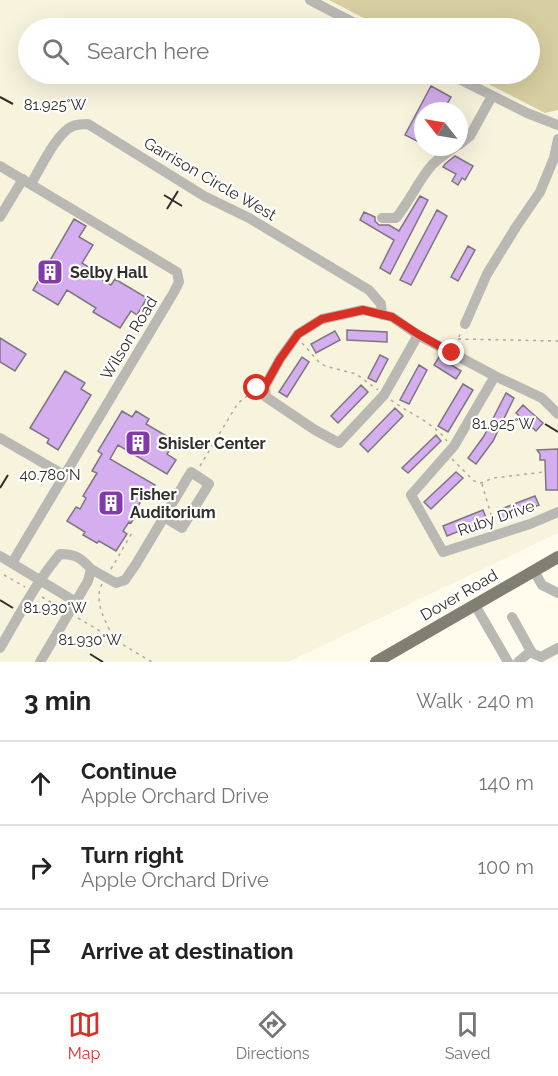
<!DOCTYPE html>
<html lang="en">
<head>
<meta charset="utf-8">
<style>
	body { margin:0; font-family:Raleway,sans-serif; background:#f2f2f2; color:#222 }
	.compass { position:absolute; left:414px; top:102px; width:54px; height:54px; border-radius:50%; background:#fff; box-shadow:0 6px 24px #0002; rotate:301deg }
	.stop { position:absolute; width:18px; height:18px; margin:-14px; border:4px solid #d93025; border-radius:50%; background:#fff }
	.stop.end { background:#d93025; border-color:#fff; box-shadow:0 2px 6px #0008 }
	.list { margin:0; padding:0; list-style:none }
	h2 { display:flex; justify-content:space-between; align-items:center; height:78px; margin:0; padding:0 24px; font-size:26px }
	h2 small { font-size:20px; font-weight:400; color:#767676 }
	.list li { display:grid; grid-template-columns:39px 1fr auto; gap:18px; align-items:center; box-sizing:border-box; height:84px; padding:0 24px; border-top:2px solid #e0e0e0 }
	.list b { display:block; font-size:22px; white-space:nowrap }
	.list p { margin:0; font-size:20px; white-space:nowrap; color:#767676 }
	.list em { font-size:20px; font-style:normal; color:#767676 }
	.icon { flex:none; width:33px; height:33px; fill:none; stroke:currentColor; stroke-width:2; stroke-linecap:round; stroke-linejoin:round }
	.map { position:relative; flex:none; width:558px; height:662px; overflow:hidden }
	.search { position:absolute; background:#fff; box-shadow:0 6px 24px #0002; left:18px; right:18px; top:18px; height:66px; display:flex; align-items:center; gap:15px; box-sizing:border-box; padding:0 21px; border-radius:33px; color:#767676; font-size:22px }
	.sheet { height:330px; background:#fff }
	nav { display:flex; justify-content:space-around; align-items:center; box-sizing:border-box; height:84px; border-top:2px solid #e0e0e0; background:#fff; font-size:16px; color:#767676 }
	nav a { display:grid; justify-items:center; gap:3px }
	nav .on { color:#d93025 }
	.map>svg:first-child { display:block }
	.built { fill:#f7f3dc; fill-rule:evenodd }
	.green { fill:#d7cfa1 }
	.building { fill:#d4aeee; stroke:#7d7682; stroke-width:1.5 }
	.lines { fill:none; stroke-linecap:round; stroke-linejoin:round }
	.path { stroke:#adaba0; stroke-width:1.5; stroke-dasharray:3 4.5; stroke-linecap:butt }
	.minor { stroke:#b9b8b2; stroke-width:10 }
	.major { stroke:#817f74; stroke-width:12 }
	.route { stroke:#d93025; stroke-width:8 }
	.ticks { fill:none; stroke:#302f29; stroke-width:2 }
	.labels { text-anchor:middle; dominant-baseline:central; stroke-width:4.5; stroke-linejoin:round; paint-order:stroke }
	.street-label { font-size:16px; fill:#302f29; stroke:#fff }
	.poi-label { font-size:16px; font-weight:bold; fill:#302f29; stroke:#fff; text-anchor:start }
	.ticks-label { font-size:15px; text-anchor:middle; fill:#302f29; stroke:#fff; stroke-width:4.5; stroke-linejoin:round; paint-order:stroke }
</style>
</head>
<body>
<div class="map">
<svg width="558" height="662" viewBox="0 0 558 662">
	<rect width="100%" height="100%" fill="#fffced"/>
	<path class="built" d="M 0,0 L 558,0 L 558,533 L 288,662 L 0,662 ZM 28,28 L 530,28 L 530,74 L 28,74 ZM 423,111 L 459,111 L 459,147 L 423,147 Z"/>
	<path class="green" d="M 329,0 L 558,0 L 558,110 L 545,113 L 469,74 L 530,74 L 530,28 L 383,28 Z"/>
	<path class="building" d="M 431,86 L 451,97 L 443,111 L 423,111 L 423,144 L 405,135 Z
		M 455,156 L 473,166 L 465,180 L 462,178 L 458,185 L 452,181 L 456,174 L 443,167 L 445,164 Z
		M 420,196 L 428,200 L 390,274 L 380,268 L 394,240 L 360,220 L 364,212 L 375,217 L 375,221 L 379,225 L 389,225 L 399,231 Z
		M 437,210 L 447,216 L 411,285 L 400,280 Z
		M 74,219 L 86,226 L 79,237 L 93,245 L 82,263 L 93,270 L 91,273 L 111,285 L 115,279 L 147,298 L 137,315 L 131,311 L 120,328 L 93,312 L 96,308 L 67,290 L 58,305 L 33,290 Z
		M 468,246 L 475,250 L 458,281 L 451,277 Z
		M 347,330 L 387,332 L 387,342 L 347,340 Z
		M 335,331 L 340,340 L 316,353 L 311,344 Z
		M 0,338 L 26,354 L 15,371 L 0,362 Z
		M 380,355 L 388,359 L 376,382 L 368,378 Z
		M 302,357 L 309,362 L 287,397 L 279,392 Z
		M 439,357 L 461,371 L 456,379 L 434,365 Z
		M 419,365 L 427,370 L 409,404 L 400,400 Z
		M 65,371 L 85,383 L 81,389 L 91,395 L 58,450 L 47,443 L 49,439 L 30,428 Z
		M 463,384 L 473,390 L 448,432 L 438,426 Z
		M 361,385 L 368,392 L 338,423 L 331,416 Z
		M 506,393 L 514,398 L 493,441 L 476,464 L 468,458 L 484,436 Z
		M 523,405 L 543,423 L 536,431 L 516,413 Z
		M 395,408 L 403,416 L 368,452 L 360,444 Z
		M 122,411 L 132,417 L 136,411 L 149,419 L 146,424 L 175,441 L 167,454 L 176,460 L 167,474 L 118,445 L 110,459 L 155,485 L 146,500 L 143,498 L 136,509 L 139,510 L 131,523 L 129,522 L 123,531 L 127,534 L 116,551 L 99,541 L 97,543 L 83,535 L 85,532 L 67,521 L 76,507 L 80,509 L 86,498 L 83,496 L 97,473 L 92,471 L 102,454 L 98,451 Z
		M 436,435 L 441,441 L 408,473 L 402,468 Z
		M 558,449 L 558,490 L 546,490 L 545,460 L 540,460 L 540,454 L 537,450 Z
		M 456,472 L 463,478 L 431,509 L 424,502 Z
		M 535,496 L 539,505 L 500,520 L 496,511 Z
		M 483,510 L 487,520 L 447,536 L 443,526 Z"/>
	<g class="lines">
		<path class="path" d="M 458,339 L 558,341
			M 302,343 L 318,361 L 325,366 L 356,374 L 378,390
			M 456,344 L 461,332
			M 391,400 C 410,414 433,422 447,441
			M 452,459 L 474,481 L 481,483 L 493,478 L 544,472
			M 200,466 L 238,403 L 257,389
			M 482,484 L 494,525
			M 111,569 L 133,531
			M 4,575 L 25,587
			M 102,584 C 93,601 106,623 114,638
			M 42,597 L 61,608
			M 78,618 L 152,662"/>
		<path class="minor" d="M 310,0 L 364,28
			M 449,74 L 527,113 L 558,125
			M 459,145 L 470,136 L 492,96
			M 0,166 L 177,272 L 179,282 L 174,292 L 12,563
			M 31,184 C 40,169 57,132 73,126 C 78,124 83,124 88,124 L 204,196 L 249,218 L 369,290 L 381,304 L 382,315
			M 0,217 L 23,179
			M 382,218 L 396,218 C 410,201 418,181 432,165 C 439,158 447,153 455,147
			M 465,324 L 487,274 L 516,227 L 540,192 L 554,158 L 558,139
			M 418,335 L 384,395 L 339,443 L 315,430 L 266,397 L 265,386 L 280,359 L 298,334 L 322,319 L 363,310 L 392,317 L 418,335 L 495,376 L 542,398 L 558,414
			M 495,376 L 454,446 L 411,495 L 443,552 L 530,524 L 558,512
			M 0,438 L 64,475
			M 0,556 L 76,602
			M 91,569 L 116,583 L 125,580 L 136,564 L 191,472 L 209,484 L 182,528 L 164,517
			M 534,571 L 542,585 L 558,593
			M 475,605 L 508,662
			M 512,617 L 532,653 L 541,657 L 558,648
			M 0,648 C 19,616 36,582 60,554 C 76,554 81,558 91,569 L 88,581 L 40,662
			M 518,662 L 531,651"/>
		<path class="major" d="M 376,662 L 558,557"/>
	</g>
	<g class="lines">
		<path class="route" d="M 257,388 L 265,386 L 280,359 L 298,334 L 322,319 L 363,310 L 392,317 L 418,334 L 452,353"/>
	</g>
	<path class="ticks" d="M 0,97 L 13,104M 164,195 L 182,206M 167,209 L 178,191M 545,424 L 558,432M 0,488 L 8,475M 0,600 L 13,608M 90,654 L 103,662"/>
	<defs>
		<g id="building-square" transform="scale(1.35)"><rect x="-9" y="-9" width="18" height="18" rx="4" fill="#8239ab" stroke="#fff"/><path d="M-4-6H4V6H1V3H-1V6H-4ZM-2.5-4.3h1.7v1.8h-1.7ZM.8-4.3h1.7v1.8H.8ZM-2.5-1h1.7V.8h-1.7ZM.8-1h1.7V.8H.8Z" fill="#fff"/></g>
	</defs>
	<g fill-rule="evenodd">
		<use href="#building-square" x="50" y="272"/>
		<use href="#building-square" x="138" y="443"/>
		<use href="#building-square" x="111" y="503"/>
	</g>
	<g class="labels">
		<g class="street-label">
			<text transform="translate(210 179) rotate(30)">Garrison Circle West</text>
			<text transform="translate(129 338) rotate(-59)">Wilson Road</text>
			<text transform="translate(496 518) rotate(-19)">Ruby Drive</text>
			<text transform="translate(459 595) rotate(-30)">Dover Road</text>
		</g>
		<g class="poi-label">
			<text x="70" y="272">Selby Hall</text>
			<text x="158" y="443">Shisler Center</text>
			<text x="130" y="494">Fisher<tspan x="130" dy="18">Auditorium</tspan></text>
		</g>
	</g>
	<g class="ticks-label">
		<text x="55" y="110">81.925°W</text>
		<text x="503" y="429">81.925°W</text>
		<text x="50" y="480">40.780°N</text>
		<text x="55" y="613">81.930°W</text>
		<text x="90" y="645">81.930°W</text>
	</g>
</svg>
<svg class="compass" viewBox="-18 -18 36 36"><path d="M0-13l5 13h-10z" fill="#e53935"/><path d="M0 13l5-13h-10z" fill="#767676"/></svg>
<div class="stop" style="left:257px;top:388px"></div>
<div class="stop end" style="left:452px;top:353px"></div>
<div class="search"><svg class="icon" aria-label="search" viewBox="0 0 24 24"><circle cx="10" cy="10" r="6"/><path d="M15 15l6 6"/></svg>Search here</div>
</div>
<section class="sheet">
<h2>3 min<small>Walk · 240 m</small></h2>
<ul class="list">
<li><svg class="icon" aria-label="ahead" viewBox="0 0 24 24"><path d="M12 20V5M6 11l6-6 6 6"/></svg><div><b>Continue</b><p>Apple Orchard Drive</p></div><em>140 m</em></li>
<li><svg class="icon" aria-label="right" viewBox="0 0 24 24"><path d="M7 20v-9h11M14 6l5 5-5 5"/></svg><div><b>Turn right</b><p>Apple Orchard Drive</p></div><em>100 m</em></li>
<li><svg class="icon" aria-label="arrive" viewBox="0 0 24 24"><path d="M6 21V4h12l-3 4 3 4H6"/></svg><div><b>Arrive at destination</b></div></li>
</ul>
</section>
<nav>
<a class="on"><svg class="icon" aria-label="map" viewBox="0 0 24 24"><path d="M3 6l6-2 6 2 6-2v14l-6 2-6-2-6 2zM9 4v14M15 6v14"/></svg>Map</a>
<a><svg class="icon" aria-label="directions" viewBox="0 0 24 24"><path d="M12 3l9 9-9 9-9-9zM9 14v-3h6M13 9l2 2-2 2"/></svg>Directions</a>
<a><svg class="icon" aria-label="saved" viewBox="0 0 24 24"><path d="M7 4h10v16l-5-4-5 4z"/></svg>Saved</a>
</nav>
</body>
</html>
